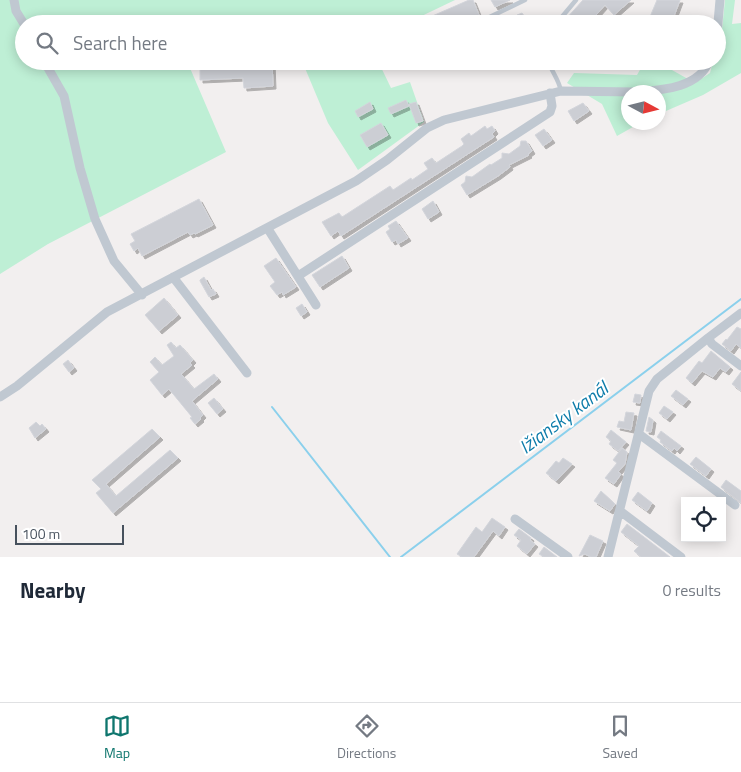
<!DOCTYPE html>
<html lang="en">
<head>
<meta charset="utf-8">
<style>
	body { margin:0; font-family:"Titillium Web",sans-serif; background:#f6f6f7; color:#1f2937 }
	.controls { position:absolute; right:15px; bottom:15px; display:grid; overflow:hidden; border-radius:0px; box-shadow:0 2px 12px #0003 }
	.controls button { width:45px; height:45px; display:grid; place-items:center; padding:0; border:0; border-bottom:1px solid #e0e1e3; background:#fff; color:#1f2937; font:25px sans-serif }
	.compass { position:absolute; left:621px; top:85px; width:45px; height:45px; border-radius:50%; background:#fff; box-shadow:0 2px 12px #0003; rotate:97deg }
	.scale { position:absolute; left:15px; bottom:12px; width:109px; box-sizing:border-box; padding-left:5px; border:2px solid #47515d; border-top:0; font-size:14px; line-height:18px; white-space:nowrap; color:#47515d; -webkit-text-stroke:4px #fff; paint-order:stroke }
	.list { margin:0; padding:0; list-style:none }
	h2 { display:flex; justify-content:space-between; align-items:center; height:65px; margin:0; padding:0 20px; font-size:21px }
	h2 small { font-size:16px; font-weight:400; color:#747a83 }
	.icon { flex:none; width:28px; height:28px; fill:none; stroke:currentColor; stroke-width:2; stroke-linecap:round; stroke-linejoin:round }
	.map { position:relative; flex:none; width:741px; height:557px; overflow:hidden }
	.search { position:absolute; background:#fff; box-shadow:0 2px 12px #0003; left:15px; right:15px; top:15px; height:55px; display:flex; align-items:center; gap:12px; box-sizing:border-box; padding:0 18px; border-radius:28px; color:#747a83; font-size:19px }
	.sheet { height:145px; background:#fff }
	nav { display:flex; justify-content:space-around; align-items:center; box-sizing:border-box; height:70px; border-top:1px solid #e0e1e3; background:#fff; font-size:14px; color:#747a83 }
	nav a { display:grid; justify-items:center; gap:2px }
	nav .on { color:#0f766e }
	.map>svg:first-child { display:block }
	.green { fill:#beefd5 }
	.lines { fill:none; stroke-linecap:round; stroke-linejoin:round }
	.stream { stroke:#8bd0ec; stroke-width:2 }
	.building { fill:#ccced4; stroke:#d3d5db; filter:url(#shadow) }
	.service { stroke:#c0c8d1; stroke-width:4.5 }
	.minor { stroke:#c0c8d1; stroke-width:9 }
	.labels { text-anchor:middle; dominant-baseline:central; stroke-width:4; stroke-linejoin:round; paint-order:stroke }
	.water-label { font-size:19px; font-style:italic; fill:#0d7caa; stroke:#fff }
</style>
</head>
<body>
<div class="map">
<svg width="741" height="557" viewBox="0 0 741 557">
	<defs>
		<filter id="shadow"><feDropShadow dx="3" dy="3" stdDeviation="0" flood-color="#0004"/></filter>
	</defs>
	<rect width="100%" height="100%" fill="#f2efef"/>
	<path class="green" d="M 0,0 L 455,0 L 405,24 L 24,24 L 24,61 L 187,61 L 226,152 L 48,244 L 0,274 Z
		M 725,0 L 735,0 L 732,24 L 741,23 L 741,73 L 703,95 L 659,114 L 658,92 L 628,92 L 628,122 L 640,123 L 617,136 L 602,104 L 567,83 L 574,73 L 637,75 L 645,61 L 656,61 L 695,83 L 710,73 L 713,61 L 717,61 L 717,47 L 722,29 Z
		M 302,61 L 378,61 L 391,88 L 410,82 L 424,122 L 358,170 L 328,123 Z"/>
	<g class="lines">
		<path class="stream" d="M 272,407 L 390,557
			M 401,557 L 741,299"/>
	</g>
	<path class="building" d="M 469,0 L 473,0 L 479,15 L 458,24 L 414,24 Z
		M 491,0 L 510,0 L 495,7 Z
		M 583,0 L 631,0 L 614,15 L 605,5 L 588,24 L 569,24 L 565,20 Z
		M 657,0 L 680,0 L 671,24 L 647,24 Z
		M 522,13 L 525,17 L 528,16 L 532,24 L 521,24 L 517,15 Z
		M 272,61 L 273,86 L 244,88 L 243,78 L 200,80 L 200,63 Z
		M 406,100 L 409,106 L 391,114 L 388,108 Z
		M 370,102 L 373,109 L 358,117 L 355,111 Z
		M 416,102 L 423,121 L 416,123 L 409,104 Z
		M 583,103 L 589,111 L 574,121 L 568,111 Z
		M 381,123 L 388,135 L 367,147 L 360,135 Z
		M 485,126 L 487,129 L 492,126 L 495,131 L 492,134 L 494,137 L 341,236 L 338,231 L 331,236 L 322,222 L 339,213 L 342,217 L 390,186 L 393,190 L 411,178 L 412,180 L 428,169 L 424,163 L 432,158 L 436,163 L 462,146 L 464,144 L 461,139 L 469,133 L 471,136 Z
		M 544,129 L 552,140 L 543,146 L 535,135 Z
		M 521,141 L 526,141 L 532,151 L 528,154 L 529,155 L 509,165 L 510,167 L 498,176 L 467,195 L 461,185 L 465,182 L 466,176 L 472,177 L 490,164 L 491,165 L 502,158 L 502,153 L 509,154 L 520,146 Z
		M 199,199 L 213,225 L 195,234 L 194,233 L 190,235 L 188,232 L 142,256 L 138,248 L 134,251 L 130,244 L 135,241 L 131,234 Z
		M 433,201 L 439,212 L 428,219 L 422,209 Z
		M 396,221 L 408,238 L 398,244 L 396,240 L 392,242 L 386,232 L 390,229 L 388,226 Z
		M 342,256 L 349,268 L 320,287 L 312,275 Z
		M 276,258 L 296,287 L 283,295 L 282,292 L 277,295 L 270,286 L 275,282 L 264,266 Z
		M 204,277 L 211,290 L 213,289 L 216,294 L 209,297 L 200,281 L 200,280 Z
		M 164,298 L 178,315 L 159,331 L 145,315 Z
		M 302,304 L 307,312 L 301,316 L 296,308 Z
		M 737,327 L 741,329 L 741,348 L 736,344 L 731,351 L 722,344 L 726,339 L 727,340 Z
		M 171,342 L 176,348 L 180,345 L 193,360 L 190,363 L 192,365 L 181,374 L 194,389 L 214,374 L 218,379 L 192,401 L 203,415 L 200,418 L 201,419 L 195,424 L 190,418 L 192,417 L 169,389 L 162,395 L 150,380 L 159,372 L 150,362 L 155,357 L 162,365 L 174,356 L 167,345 Z
		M 711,351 L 730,367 L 726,372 L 720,368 L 713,377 L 702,371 L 692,383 L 686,378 L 699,361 L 702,363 Z
		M 68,360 L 74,368 L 69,372 L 63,364 Z
		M 741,372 L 741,391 L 732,384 Z
		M 676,390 L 688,399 L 683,405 L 671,396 Z
		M 635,394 L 641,395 L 640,403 L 633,402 Z
		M 214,398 L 223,409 L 217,414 L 208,403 Z
		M 664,406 L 673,412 L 667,419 L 659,413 Z
		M 626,412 L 634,413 L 631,430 L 617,427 L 619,421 L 624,422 Z
		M 649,417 L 653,420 L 651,432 L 646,431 Z
		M 36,422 L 40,426 L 42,424 L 46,429 L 35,438 L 29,428 Z
		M 152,429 L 160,437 L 106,484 L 116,496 L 170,450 L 178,458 L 113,513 L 96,493 L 101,489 L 92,480 Z
		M 611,430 L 626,442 L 618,451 L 609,444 L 611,441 L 606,437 Z
		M 661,431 L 681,446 L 677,451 L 674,448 L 672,451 L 660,442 L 661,440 L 657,437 Z
		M 622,448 L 627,452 L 625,464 L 618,472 L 621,474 L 614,484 L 605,478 L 617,463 L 613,460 Z
		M 696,457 L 711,469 L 706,476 L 690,464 Z
		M 563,458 L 572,464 L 556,481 L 546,473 L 556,461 L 559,463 Z
		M 726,480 L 741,491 L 741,503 L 721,487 Z
		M 601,491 L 615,504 L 610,511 L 594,501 Z
		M 638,492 L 652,503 L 647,511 L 632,500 Z
		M 492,518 L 505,527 L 499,536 L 493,531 L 474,557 L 462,557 L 457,554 L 476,527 L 482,532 Z
		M 627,524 L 661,550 L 670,557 L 641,557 L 634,551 L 639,546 L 621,532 Z
		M 519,529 L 531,538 L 530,540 L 535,544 L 527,554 L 517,546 L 521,540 L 514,535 Z
		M 590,535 L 603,541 L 596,557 L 591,557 L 585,554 L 579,556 Z
		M 544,547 L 557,557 L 544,557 L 539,554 Z"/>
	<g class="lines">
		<path class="service" d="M 475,24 L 525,0
			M 556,24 L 576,0
			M 548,61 C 552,72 559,80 561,91"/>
		<path class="minor" d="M 14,0 L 16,11 L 24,24
			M 717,34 L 720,0
			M 44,61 L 64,96 L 80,168 L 95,219 L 114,261 L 142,295
			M 637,92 C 662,90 699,88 709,61
			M 268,229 L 316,305
			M 298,276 L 550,112 L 552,106 L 550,93
			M 173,277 L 247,373
			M 708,338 L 712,344 L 741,366
			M 0,397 L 17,386 L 107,312 L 356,181 L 387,160 L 427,128 L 444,120 L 561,91 L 636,92
			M 639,434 L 735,505
			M 620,511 L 681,557
			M 515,519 L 568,557
			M 608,557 L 649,391 L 657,379 L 708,338 L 741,313"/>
	</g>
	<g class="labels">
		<g class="water-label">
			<text transform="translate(563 417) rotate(-37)">Ižiansky kanál</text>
		</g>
	</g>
</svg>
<div class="controls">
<button><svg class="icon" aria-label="locate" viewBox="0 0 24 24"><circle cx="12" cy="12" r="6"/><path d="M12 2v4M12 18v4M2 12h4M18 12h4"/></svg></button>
</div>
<svg class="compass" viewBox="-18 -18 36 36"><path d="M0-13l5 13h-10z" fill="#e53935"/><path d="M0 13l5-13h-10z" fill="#747a83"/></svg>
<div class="scale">100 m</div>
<div class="search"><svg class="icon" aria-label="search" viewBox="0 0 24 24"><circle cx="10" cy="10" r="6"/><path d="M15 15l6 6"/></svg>Search here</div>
</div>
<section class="sheet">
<h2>Nearby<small>0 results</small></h2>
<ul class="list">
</ul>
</section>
<nav>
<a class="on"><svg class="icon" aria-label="map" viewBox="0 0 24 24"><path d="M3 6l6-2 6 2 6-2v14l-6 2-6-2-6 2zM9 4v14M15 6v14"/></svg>Map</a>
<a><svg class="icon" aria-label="directions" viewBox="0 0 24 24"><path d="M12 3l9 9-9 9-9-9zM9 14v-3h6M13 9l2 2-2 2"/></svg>Directions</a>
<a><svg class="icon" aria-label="saved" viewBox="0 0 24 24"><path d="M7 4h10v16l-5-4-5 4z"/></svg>Saved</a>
</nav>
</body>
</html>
